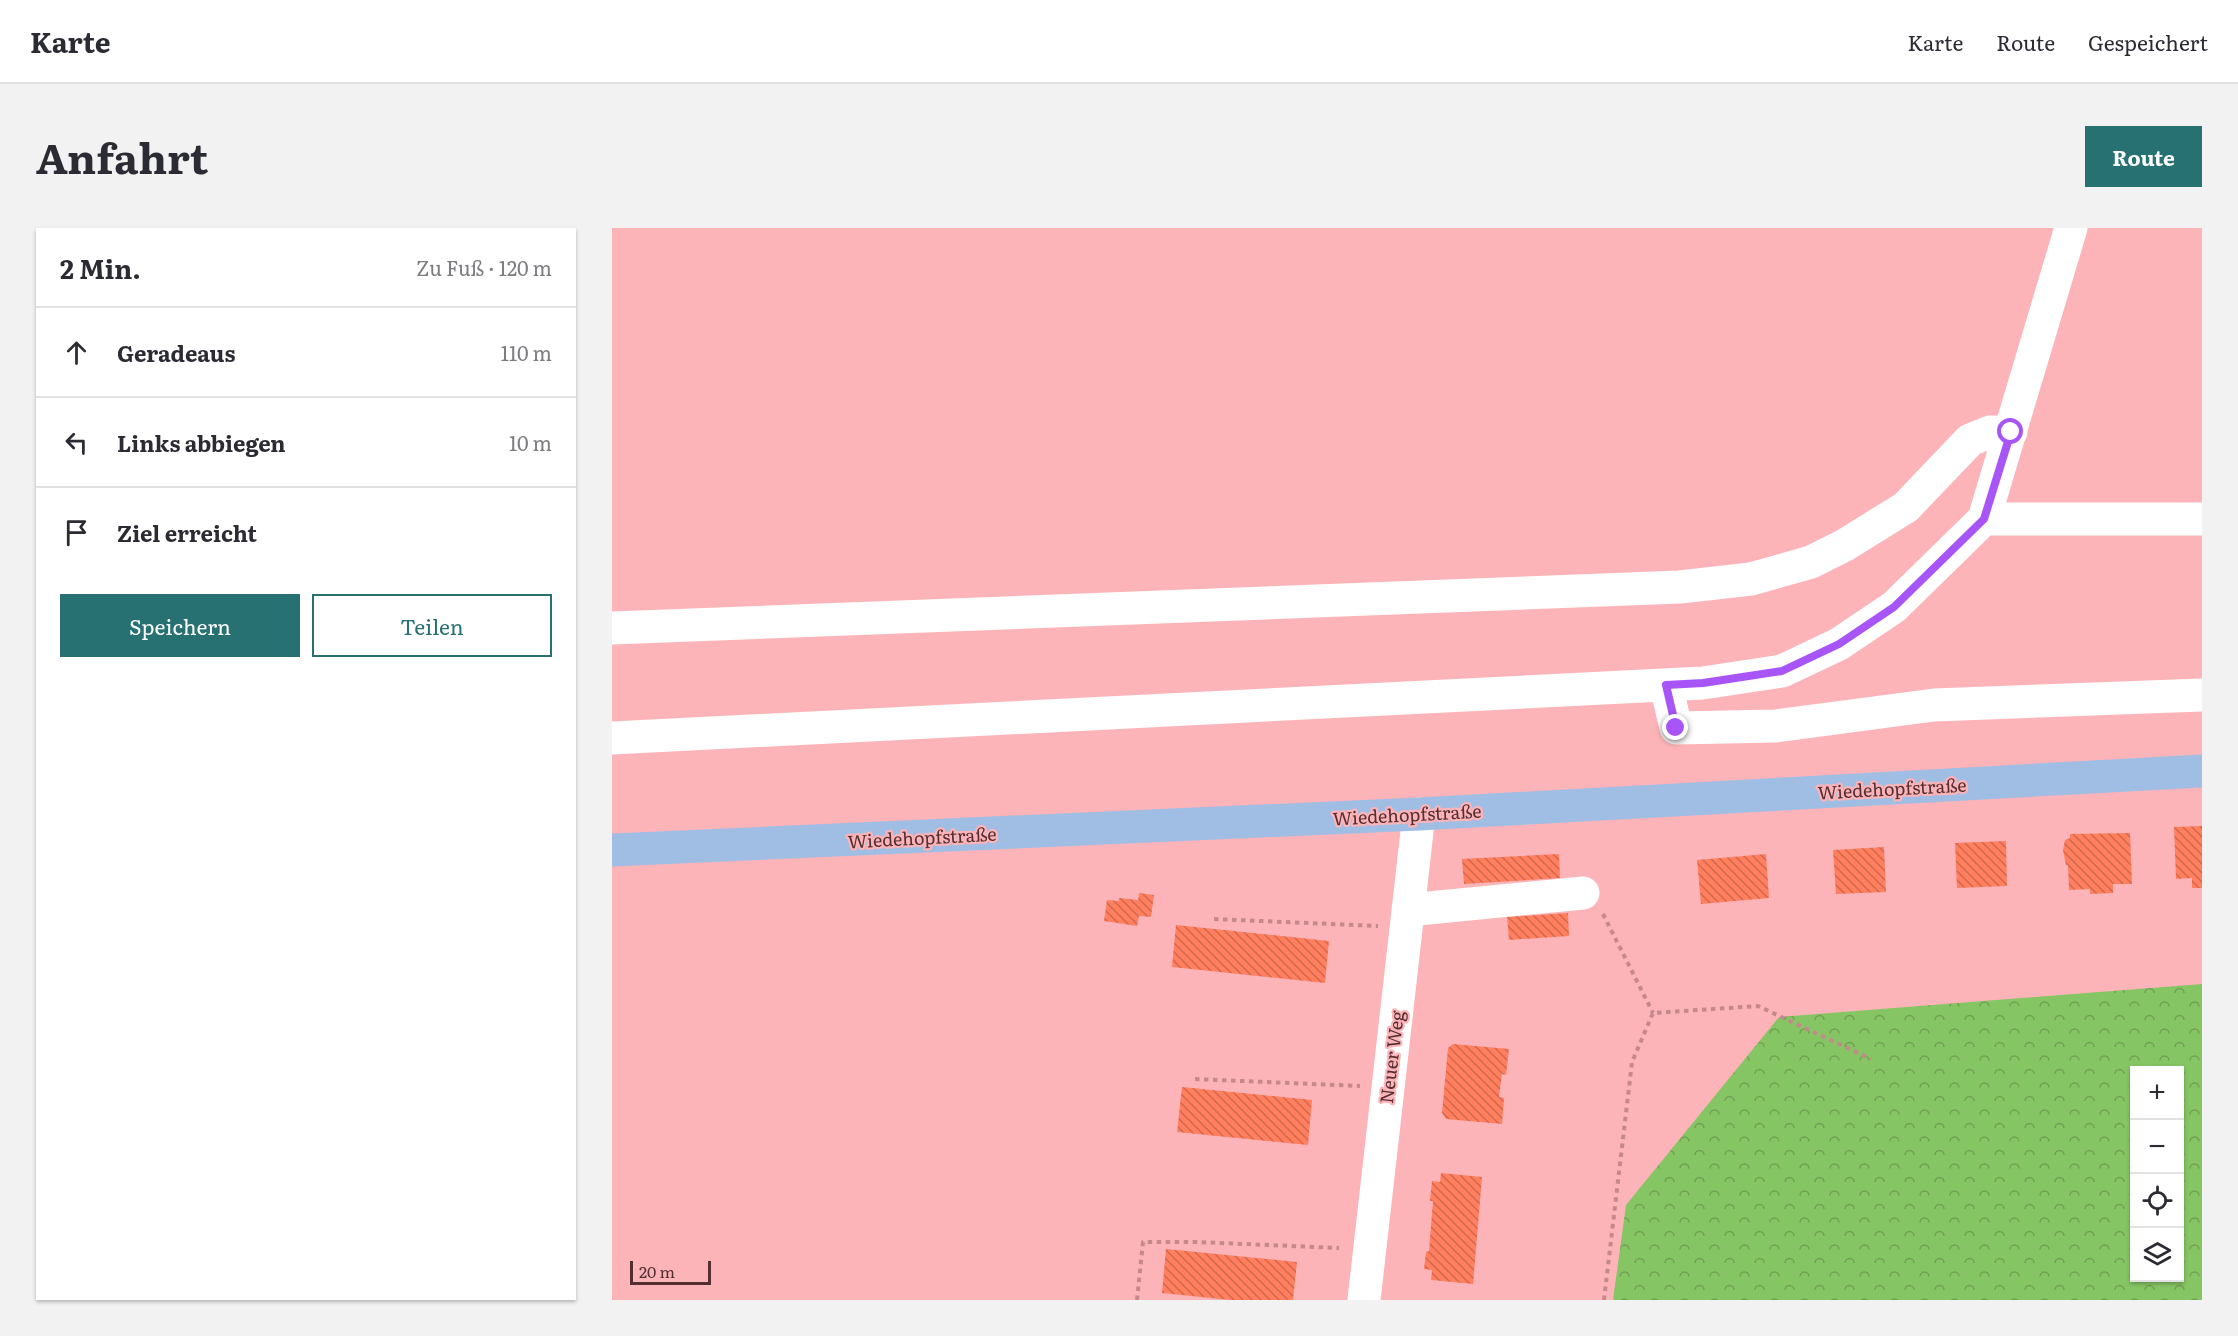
<!DOCTYPE html>
<html lang="de">
<head>
<meta charset="utf-8">
<style>
	body { margin:0; font-family:Literata,serif; background:#f2f2f3; color:#2b2b33 }
	.controls { position:absolute; right:18px; bottom:18px; display:grid; overflow:hidden; border-radius:0px; box-shadow:0 2px 4px #0004 }
	.controls button { width:54px; height:54px; display:grid; place-items:center; padding:0; border:0; border-bottom:2px solid #e1e1e2; background:#fff; color:#2b2b33; font:30px sans-serif }
	.scale { position:absolute; left:18px; bottom:15px; width:81px; box-sizing:border-box; padding-left:6px; border:3px solid #532f32; border-top:0; font-size:16px; line-height:21px; white-space:nowrap; color:#532f32; -webkit-text-stroke:4px #fdb4b8; paint-order:stroke }
	.stop { position:absolute; width:18px; height:18px; margin:-14px; border:4px solid #a855f7; border-radius:50%; background:#fff }
	.stop.end { background:#a855f7; border-color:#fff; box-shadow:0 2px 6px #0008 }
	.list { margin:0; padding:0; list-style:none }
	h2 { display:flex; justify-content:space-between; align-items:center; height:78px; margin:0; padding:0 24px; font-size:26px }
	h2 small { font-size:20px; font-weight:400; color:#7c7c81 }
	.list li { display:grid; grid-template-columns:39px 1fr auto; gap:18px; align-items:center; box-sizing:border-box; height:90px; padding:0 24px; border-top:2px solid #e1e1e2 }
	.list b { display:block; font-size:22px; white-space:nowrap }
	.list em { font-size:20px; font-style:normal; color:#7c7c81 }
	.actions { display:flex; gap:12px; padding:18px 24px }
	.actions a { flex:1; padding:14px 0; border:2px solid #277172; border-radius:0px; text-align:center; font-size:21px; color:#277172 }
	.actions .main { background:#277172; color:#fff }
	.icon { flex:none; width:33px; height:33px; fill:none; stroke:currentColor; stroke-width:2; stroke-linecap:round; stroke-linejoin:round }
	.map { position:relative; flex:none; width:1590px; height:1072px; overflow:hidden; border-radius:0px }
	header { display:flex; align-items:center; gap:36px; box-sizing:border-box; height:84px; padding:0 30px; background:#fff; border-bottom:2px solid #e1e1e2 }
	header strong { font-size:28px }
	nav { display:flex; gap:33px; margin-inline-start:auto; font-size:21px }
	.intro { display:flex; align-items:center; justify-content:space-between; box-sizing:border-box; height:144px; padding:0 36px }
	h1 { margin:0; font-size:42px }
	.button { padding:15px 27px; border-radius:0px; background:#277172; color:#fff; font-size:21px; font-weight:700 }
	main { display:flex; gap:36px; padding:0 36px }
	aside { flex:1; background:#fff; border-radius:0px; box-shadow:0 2px 4px #0004 }
	.map>svg:first-child { display:block }
	.forest { fill:url(#forest-crowns); fill-rule:evenodd }
	.building { fill:url(#building-back-hatch) }
	.lines { fill:none; stroke-linecap:round; stroke-linejoin:round }
	.path { stroke:#c5888c; stroke-width:4; stroke-dasharray:4.5 4.5; stroke-linecap:butt }
	.minor { stroke:#fff; stroke-width:33 }
	.major { stroke:#a0bde4; stroke-width:33 }
	.route { stroke:#a855f7; stroke-width:8 }
	.labels { text-anchor:middle; dominant-baseline:central; stroke-width:4.5; stroke-linejoin:round; paint-order:stroke }
	.street-label { font-size:18px; fill:#532f32; stroke:#fdb4b8 }
</style>
</head>
<body>
<header>
<strong>Karte</strong>
<nav><a>Karte</a><a>Route</a><a>Gespeichert</a></nav>
</header>
<div class="intro"><h1>Anfahrt</h1><a class="button">Route</a></div>
<main>
<aside>
<h2>2 Min.<small>Zu Fuß · 120 m</small></h2>
<ul class="list">
<li><svg class="icon" aria-label="ahead" viewBox="0 0 24 24"><path d="M12 20V5M6 11l6-6 6 6"/></svg><div><b>Geradeaus</b></div><em>110 m</em></li>
<li><svg class="icon" aria-label="left" viewBox="0 0 24 24"><path d="M17 20v-9H6M10 6l-5 5 5 5"/></svg><div><b>Links abbiegen</b></div><em>10 m</em></li>
<li><svg class="icon" aria-label="arrive" viewBox="0 0 24 24"><path d="M6 21V4h12l-3 4 3 4H6"/></svg><div><b>Ziel erreicht</b></div></li>
</ul>
<div class="actions"><a class="main">Speichern</a><a>Teilen</a></div>
</aside>
<div class="map">
<svg width="1590" height="1072" viewBox="0 0 1590 1072">
	<defs>
		<pattern id="forest-crowns" width="20" height="18" patternUnits="userSpaceOnUse" patternTransform="scale(1.5)"><rect width="20" height="18" fill="#86c563"/><path d="M2 6a3 3 0 1 1 6 0M12 15a3 3 0 1 1 6 0" fill="none" stroke="#70a052"/></pattern>
		<pattern id="building-back-hatch" width="6" height="6" patternUnits="userSpaceOnUse" patternTransform="scale(1.5)"><rect width="6" height="6" fill="#ff7f5e"/><path d="M-1 5l2 2M0 0l6 6M5-1l2 2" fill="none" stroke="#d1684e"/></pattern>
	</defs>
	<rect width="100%" height="100%" fill="#fdb4b8"/>
	<path class="forest" d="M 1590,756 L 1590,1072 L 1001,1072 L 1014,977 L 1167,789 ZM 1522,842 L 1568,842 L 1568,1050 L 1522,1050 Z"/>
	<path class="building" d="M 1590,598 L 1590,660 L 1580,660 L 1580,650 L 1564,651 L 1562,599 Z
		M 1518,605 L 1520,656 L 1501,656 L 1501,665 L 1478,666 L 1478,661 L 1457,662 L 1456,637 L 1454,637 L 1451,622 L 1453,612 L 1458,610 L 1458,606 Z
		M 1394,613 L 1395,658 L 1345,660 L 1343,615 Z
		M 1272,619 L 1274,664 L 1224,666 L 1221,622 Z
		M 947,626 L 948,650 L 852,656 L 850,631 Z
		M 1154,626 L 1157,670 L 1089,676 L 1085,632 Z
		M 527,665 L 542,667 L 539,689 L 527,688 L 525,698 L 492,693 L 495,672 L 507,673 L 507,670 L 526,672 Z
		M 956,685 L 957,708 L 897,712 L 895,689 Z
		M 564,697 L 717,713 L 713,755 L 560,739 Z
		M 841,816 L 897,821 L 894,847 L 890,846 L 887,869 L 892,870 L 890,896 L 834,891 L 830,885 L 836,820 Z
		M 570,859 L 700,872 L 696,917 L 565,904 Z
		M 829,945 L 870,949 L 861,1056 L 819,1052 L 820,1042 L 812,1041 L 814,1024 L 817,1023 L 821,973 L 818,973 L 820,953 L 828,954 Z
		M 554,1021 L 685,1034 L 681,1072 L 619,1072 L 550,1065 Z"/>
	<g class="lines">
		<path class="path" d="M 991,686 L 1041,785
			M 602,691 L 766,698
			M 583,851 L 748,858
			M 525,1072 L 531,1014 L 585,1014 L 727,1020
			M 992,1072 L 1020,834 L 1041,785 L 1146,778 L 1259,831"/>
		<path class="minor" d="M 1372,291 L 1590,291
			M 0,400 L 1068,359 L 1139,351 L 1199,334 L 1233,317 L 1294,279 L 1358,212 L 1378,204 L 1399,204
			M 1054,457 L 1064,500 L 1164,498 L 1322,477 L 1590,467
			M 0,510 L 1091,455 L 1170,443 L 1227,416 L 1282,379 L 1372,291 L 1459,0
			M 796,682 L 971,665
			M 752,1072 L 807,586"/>
		<path class="major" d="M 0,622 L 807,586 L 1590,543"/>
	</g>
	<g class="lines">
		<path class="route" d="M 1064,500 L 1054,457 L 1091,455 L 1170,443 L 1227,416 L 1282,379 L 1372,291 L 1399,204"/>
	</g>
	<g class="labels">
		<g class="street-label">
			<text transform="translate(1280 560) rotate(-3)">Wiedehopfstraße</text>
			<text transform="translate(795 586) rotate(-3)">Wiedehopfstraße</text>
			<text transform="translate(310 609) rotate(-3)">Wiedehopfstraße</text>
			<text transform="translate(779 829) rotate(-83)">Neuer Weg</text>
		</g>
	</g>
</svg>
<div class="controls">
<button>+</button>
<button>−</button>
<button><svg class="icon" aria-label="locate" viewBox="0 0 24 24"><circle cx="12" cy="12" r="6"/><path d="M12 2v4M12 18v4M2 12h4M18 12h4"/></svg></button>
<button><svg class="icon" aria-label="layers" viewBox="0 0 24 24"><path d="M12 4l9 5-9 5-9-5zM3 14l9 5 9-5"/></svg></button>
</div>
<div class="scale">20 m</div>
<div class="stop" style="left:1399px;top:204px"></div>
<div class="stop end" style="left:1064px;top:500px"></div>
</div>
</main>
</body>
</html>
